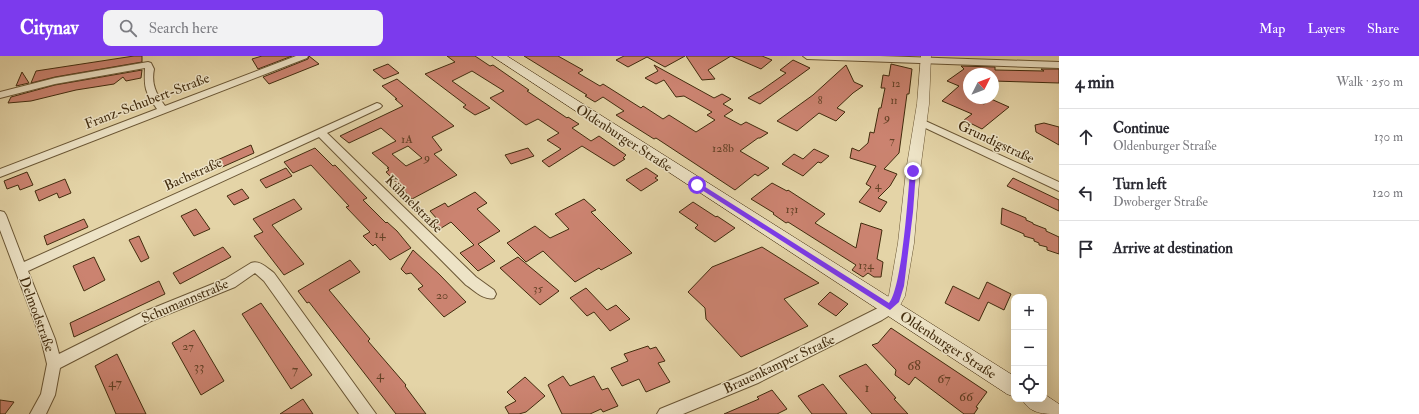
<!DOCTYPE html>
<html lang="en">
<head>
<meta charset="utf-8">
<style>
	body { margin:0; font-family:"IM FELL Double Pica",serif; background:#f2f2f3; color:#2b2b33 }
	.controls { position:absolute; right:12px; bottom:12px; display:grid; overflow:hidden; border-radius:8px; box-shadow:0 4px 16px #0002 }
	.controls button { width:36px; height:36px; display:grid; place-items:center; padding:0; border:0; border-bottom:1px solid #e1e1e2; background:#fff; color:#2b2b33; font:20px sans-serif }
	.compass { position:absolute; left:963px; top:12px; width:36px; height:36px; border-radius:50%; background:#fff; box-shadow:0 4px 16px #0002; rotate:48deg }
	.stop { position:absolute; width:12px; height:12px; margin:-9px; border:3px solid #7c3aed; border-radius:50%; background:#fff }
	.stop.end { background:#7c3aed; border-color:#fff; box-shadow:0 1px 4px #0008 }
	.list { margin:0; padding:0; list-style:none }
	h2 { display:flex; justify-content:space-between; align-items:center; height:52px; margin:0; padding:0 16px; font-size:17px }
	h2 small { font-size:13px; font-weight:400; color:#7c7c81 }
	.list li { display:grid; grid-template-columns:26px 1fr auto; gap:12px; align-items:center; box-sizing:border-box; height:56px; padding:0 16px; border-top:1px solid #e1e1e2 }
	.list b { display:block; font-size:15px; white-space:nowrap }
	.list p { margin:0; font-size:13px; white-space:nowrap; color:#7c7c81 }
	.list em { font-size:13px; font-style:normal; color:#7c7c81 }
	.icon { flex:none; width:22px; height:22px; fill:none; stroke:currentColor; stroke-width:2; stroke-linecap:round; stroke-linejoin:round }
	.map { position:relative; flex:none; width:1059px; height:358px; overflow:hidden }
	header { display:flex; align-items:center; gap:24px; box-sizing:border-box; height:56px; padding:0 20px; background:#7c3aed; color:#fff }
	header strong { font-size:19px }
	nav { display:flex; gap:22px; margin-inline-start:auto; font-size:14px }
	.search { width:280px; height:36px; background:#f2f2f3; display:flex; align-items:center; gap:10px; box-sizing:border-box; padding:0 14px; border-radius:8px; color:#7c7c81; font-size:15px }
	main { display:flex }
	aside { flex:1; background:#fff }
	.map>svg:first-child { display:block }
	.building { fill:#cb8370; stroke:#422c0e; fill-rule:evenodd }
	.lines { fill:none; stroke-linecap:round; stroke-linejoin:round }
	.minor-casing { stroke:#6a5634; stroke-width:2 }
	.tertiary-casing { stroke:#6a5634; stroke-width:1 }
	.secondary-casing { stroke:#422c0e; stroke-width:1 }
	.minor { fill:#ede3c6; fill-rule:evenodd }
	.tertiary { fill:#ede3c6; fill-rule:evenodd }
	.secondary { fill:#ede3c6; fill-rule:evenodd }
	.route { fill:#7c3aed }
	.labels { text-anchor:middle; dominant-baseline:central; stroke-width:3; stroke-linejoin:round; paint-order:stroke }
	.far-number-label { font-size:10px; fill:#644226 }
	.number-label { font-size:12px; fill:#644226 }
	.street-label { font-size:14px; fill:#422c0e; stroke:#ede3c6 }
	.near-number-label { font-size:14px; fill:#644226 }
</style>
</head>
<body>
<header>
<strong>Citynav</strong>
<div class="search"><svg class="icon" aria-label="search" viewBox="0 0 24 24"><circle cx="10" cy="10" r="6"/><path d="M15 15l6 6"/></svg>Search here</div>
<nav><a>Map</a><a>Layers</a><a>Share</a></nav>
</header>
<main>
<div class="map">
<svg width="1059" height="358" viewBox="0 0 1059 358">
	<rect width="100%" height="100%" fill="#e4d4a7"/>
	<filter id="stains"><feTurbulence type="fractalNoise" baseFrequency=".005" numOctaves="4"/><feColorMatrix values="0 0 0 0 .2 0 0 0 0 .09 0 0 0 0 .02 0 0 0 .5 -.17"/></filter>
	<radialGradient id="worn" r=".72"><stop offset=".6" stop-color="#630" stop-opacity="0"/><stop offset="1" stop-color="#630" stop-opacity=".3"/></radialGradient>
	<path class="building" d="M 134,0 L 142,0 L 142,6 L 55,21 L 31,27 L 36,15 Z
		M 262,0 L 292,0 L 258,13 L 252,3 Z
		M 309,0 L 319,8 L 269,28 L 263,21 L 308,3 Z
		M 447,0 L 475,0 L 490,10 L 493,9 L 529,34 L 527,35 L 567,62 L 568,61 L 579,68 L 572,72 L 591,85 L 599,80 L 626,99 L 623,102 L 625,103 L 614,110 L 582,90 L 549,111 L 542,105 L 561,93 L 547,84 L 559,77 L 538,63 L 526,69 L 490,42 L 504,35 L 472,15 L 452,25 L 490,52 L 475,59 L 463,51 L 466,49 L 425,18 L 455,6 Z
		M 524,0 L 558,0 L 583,14 L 578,17 L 600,30 L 603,28 L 641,52 L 643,50 L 663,63 L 669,59 L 696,76 L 715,64 L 707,59 L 712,56 L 684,40 L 676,41 L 664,24 L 656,28 L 645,22 L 658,15 L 654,9 L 714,42 L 722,38 L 731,43 L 723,48 L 733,54 L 724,60 L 741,69 L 746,66 L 768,77 L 760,82 L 758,82 L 740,95 L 769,112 L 758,120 L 755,118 L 735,134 L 656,82 L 654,83 L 616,59 L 624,55 L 603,41 L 595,46 L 585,40 L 587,39 Z
		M 624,0 L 685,0 L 665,11 L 647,1 L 628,11 L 616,4 Z
		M 686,0 L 762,0 L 772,4 L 761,13 L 731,0 L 708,14 L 715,23 L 702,24 Z
		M 793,4 L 810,12 L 760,48 L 748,42 L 758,36 L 759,36 L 786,17 L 780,14 Z
		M 388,8 L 399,17 L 384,23 L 373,14 Z
		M 891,8 L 912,13 L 909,38 L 907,38 L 899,97 L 884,113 L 897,118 L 890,130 L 878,142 L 887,146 L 880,156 L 859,146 L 871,131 L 866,128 L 876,110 L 850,102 L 852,92 L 859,95 L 868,87 L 870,76 L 874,77 L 879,52 L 881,52 L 885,32 L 881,32 L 883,19 L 889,20 Z
		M 846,9 L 854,26 L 863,30 L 853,37 L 837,52 L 845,56 L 836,65 L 819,57 L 797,75 L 777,65 L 813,39 Z
		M 961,10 L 995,11 L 995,14 L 1044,15 L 1041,13 L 1059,13 L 1059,27 L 993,25 L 993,18 L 969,18 L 969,42 L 984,48 L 991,43 L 1009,51 L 982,73 L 964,64 L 972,58 L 942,45 L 959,30 L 947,25 L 964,13 Z
		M 142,14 L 141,22 L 126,25 L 123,21 L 114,28 L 76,34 L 31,45 L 8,47 L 11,41 L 55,29 Z
		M 22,16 L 29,27 L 16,30 Z
		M 397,23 L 454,70 L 432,81 L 442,94 L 434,98 L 457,119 L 412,143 L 386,116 L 389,114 L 387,112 L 389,112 L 372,97 L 396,85 L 381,72 L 349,87 L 340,80 L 403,50 L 395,43 L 397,43 L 382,30 ZM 408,90 L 422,102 L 406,110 L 392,98 Z
		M 1044,67 L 1059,71 L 1059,89 L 1036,76 L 1035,69 Z
		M 251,89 L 254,97 L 220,112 L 215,105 Z
		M 315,92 L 333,110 L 335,109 L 367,142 L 363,144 L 386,167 L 387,166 L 397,175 L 411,192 L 390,204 L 375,188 L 373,190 L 363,180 L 370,176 L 346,151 L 349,150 L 311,109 L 293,117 L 284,106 Z
		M 528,92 L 534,100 L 511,108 L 505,99 Z
		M 814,93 L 829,100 L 821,107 L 818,106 L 803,120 L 782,108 L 794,98 L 803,103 Z
		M 286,112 L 292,120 L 266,132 L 260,124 Z
		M 646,112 L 658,120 L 655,122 L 658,124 L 641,135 L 626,124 Z
		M 27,116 L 33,129 L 20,134 L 18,129 L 7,133 L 4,125 Z
		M 1013,122 L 1059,144 L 1059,155 L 1007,130 Z
		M 65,123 L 71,137 L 59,142 L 57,137 L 39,145 L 35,135 Z
		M 772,127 L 787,135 L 788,134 L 825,158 L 815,167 L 856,192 L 861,167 L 882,174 L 877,203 L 883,206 L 881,221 L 874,221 L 868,217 L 863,221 L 852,214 L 856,209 L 788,166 L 786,167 L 773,158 L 774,157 L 751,143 Z
		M 242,133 L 249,142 L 234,149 L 227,140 Z
		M 475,136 L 487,147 L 477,153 L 500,175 L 478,188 L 495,205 L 478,215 L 460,197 L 474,189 L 451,166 L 438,174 L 431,167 L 437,163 L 430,155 L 445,147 L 448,151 Z
		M 294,143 L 302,153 L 272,169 L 304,208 L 284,219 L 254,180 L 263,176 L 253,163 Z
		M 584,143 L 596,154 L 591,156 L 632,197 L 601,214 L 599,212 L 575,226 L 543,195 L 526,206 L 507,187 L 535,170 L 550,182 L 569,173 L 555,158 Z
		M 693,146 L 716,161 L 717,160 L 735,172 L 715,186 L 695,172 L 698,169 L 679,156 Z
		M 1002,152 L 1026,162 L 1026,164 L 1033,167 L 1033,168 L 1046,173 L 1046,175 L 1059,181 L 1059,198 L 1047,194 L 1047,191 L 1039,189 L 1039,187 L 1034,185 L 1034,183 L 1024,180 L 1024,178 L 1001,168 Z
		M 196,153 L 210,173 L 194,180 L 181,160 Z
		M 84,163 L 88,171 L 47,189 L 44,180 Z
		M 139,180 L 149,202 L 141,206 L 129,184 Z
		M 223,191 L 231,201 L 180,228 L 173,217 Z
		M 762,191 L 819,227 L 784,243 L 808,270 L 741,301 L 706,263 L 705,252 L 688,236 L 712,211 Z
		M 413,194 L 440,219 L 466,246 L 444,261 L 418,233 L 423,230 L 411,217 L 406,218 L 401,213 Z
		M 94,201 L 105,224 L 84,235 L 73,210 Z
		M 518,201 L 559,235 L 540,249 L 500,212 Z
		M 350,204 L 360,216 L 329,234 L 370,283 L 368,285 L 406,329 L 405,330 L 426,358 L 396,358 L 309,246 L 307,247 L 298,235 Z
		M 159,225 L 165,238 L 74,281 L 70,267 Z
		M 987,226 L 1011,238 L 1004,254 L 988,246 L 979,265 L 945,247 L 953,230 L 979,243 Z
		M 586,232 L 607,254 L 616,249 L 630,263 L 610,275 L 594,256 L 587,260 L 570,242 Z
		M 830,236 L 848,248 L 836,260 L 818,248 Z
		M 261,247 L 312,319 L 291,333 L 242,258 Z
		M 891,272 L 987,336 L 976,351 L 978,352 L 974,358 L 964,358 L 915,321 L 909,329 L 895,319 L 896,314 L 872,289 L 878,287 Z
		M 194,274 L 224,325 L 201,339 L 172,287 Z
		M 648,290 L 650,293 L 656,291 L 665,305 L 658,307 L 670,326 L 646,336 L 639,323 L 622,330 L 611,312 L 628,305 L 624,298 Z
		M 117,298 L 146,358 L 116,358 L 95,310 Z
		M 866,308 L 896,342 L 894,343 L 908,358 L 872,358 L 839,320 Z
		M 563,320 L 570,330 L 594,320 L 602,334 L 608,332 L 618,350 L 603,356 L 601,353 L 590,358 L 562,358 L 548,329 Z
		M 525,321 L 545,340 L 526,356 L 519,358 L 509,358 L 505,351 L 516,345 L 507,336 Z
		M 823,328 L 847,358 L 812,358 L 798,340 Z
		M 772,334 L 787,353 L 777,358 L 724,358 L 759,343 L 757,341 Z
		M 303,343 L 313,358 L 280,358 Z
		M 0,344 L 14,346 L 5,358 L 0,358 Z"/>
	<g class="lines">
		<g class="minor-casing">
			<path id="minor" d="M 296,0 L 308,0 L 307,2 L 0,121 L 0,113 L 157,53 C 145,36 144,32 145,12 L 55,28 L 0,42 L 0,36 L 55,22 L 148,6 L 151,7 L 154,13 C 151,28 156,38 165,50 Z
				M 803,0 L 880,0 L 1059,6 L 1059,12 L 807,3 Z
				M 377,47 L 380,48 L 382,50 L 380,52 L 327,77 L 476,221 L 494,234 L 496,238 L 494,242 C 484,245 474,234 466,229 L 319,81 L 28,215 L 55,283 L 59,298 L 141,257 L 225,223 L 251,207 C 260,204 267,212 274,217 L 376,358 L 359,358 L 264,225 L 255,217 L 235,231 L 151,265 L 60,312 L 55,339 L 46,358 L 30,358 L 41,338 L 47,308 L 41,283 L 0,174 L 0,155 L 4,156 L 6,159 L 24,206 Z
				M 921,63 L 1059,126 L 1059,135 L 917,68 L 916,66 L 917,64 Z
				M 890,246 L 895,248 L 897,252 L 895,256 L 882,264 L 758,327 L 683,358 L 657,358 L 660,353 L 748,317 Z"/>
		</g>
		<g class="tertiary-casing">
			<path id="tertiary" d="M 921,0 L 931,0 L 929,48 L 920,115 L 914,187 L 905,240 L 896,257 L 890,259 L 884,257 L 882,252 L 889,239 L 898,187 L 906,115 L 917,48 Z"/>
		</g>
		<g class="secondary-casing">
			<path id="secondary" d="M 492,0 L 507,0 L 1014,320 L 1014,341 L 1007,338 Z
				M 1044,338 L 1059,348 L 1059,358 C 1043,358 1030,358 1022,343 L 1044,343 Z"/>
		</g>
		<use href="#minor" class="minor"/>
		<use href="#tertiary" class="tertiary"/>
		<use href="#secondary" class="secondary"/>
	</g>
	<path class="route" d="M 913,113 L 916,115 L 913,156 L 904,230 L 899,246 L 890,254 L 694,129 L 699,127 L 889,247 C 902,231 908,140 910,115 Z"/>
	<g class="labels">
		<g class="far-number-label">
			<text x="896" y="28">12</text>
			<text x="820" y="45">8</text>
			<text x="894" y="45">11</text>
		</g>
		<g class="number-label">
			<text x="887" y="61">9</text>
			<text x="407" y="83">1A</text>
			<text x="892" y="84">7</text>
			<text x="723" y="92">128b</text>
			<text x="427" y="101">9</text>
			<text x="878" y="129">4</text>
			<text x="792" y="153">131</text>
			<text x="380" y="178">14</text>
			<text x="866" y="209">134</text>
			<text x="538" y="232">35</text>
			<text x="442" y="239">20</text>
			<text x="188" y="290">27</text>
		</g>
		<g class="street-label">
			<text transform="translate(147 45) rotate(-21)">Franz-Schubert-Straße</text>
			<text transform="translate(624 82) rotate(33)">Oldenburger Straße</text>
			<text transform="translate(996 86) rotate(25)">Grundigstraße</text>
			<text transform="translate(193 118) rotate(-24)">Bachstraße</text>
			<text transform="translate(414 148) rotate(45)">Kühnelstraße</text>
			<text transform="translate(185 245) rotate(-23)">Schumannstraße</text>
			<text transform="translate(37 258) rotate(70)">Delmodstraße</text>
			<text transform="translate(948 289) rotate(33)">Oldenburger Straße</text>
			<text transform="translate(779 308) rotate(-25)">Brauenkamper Straße</text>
		</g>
		<g class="near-number-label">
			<text x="914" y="309">68</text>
			<text x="199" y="310">33</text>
			<text x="295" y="313">7</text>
			<text x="380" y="318">4</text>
			<text x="944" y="322">67</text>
			<text x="115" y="326">47</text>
			<text x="867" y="331">1</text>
			<text x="966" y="340">66</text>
		</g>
	</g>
	<rect width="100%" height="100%" filter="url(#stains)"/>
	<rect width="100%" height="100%" fill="url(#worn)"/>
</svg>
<div class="controls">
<button>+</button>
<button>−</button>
<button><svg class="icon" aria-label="locate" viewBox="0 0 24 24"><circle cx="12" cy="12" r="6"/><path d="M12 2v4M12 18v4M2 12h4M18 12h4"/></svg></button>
</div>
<svg class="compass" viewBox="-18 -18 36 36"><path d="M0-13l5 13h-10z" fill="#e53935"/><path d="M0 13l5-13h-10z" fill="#7c7c81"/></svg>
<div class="stop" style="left:697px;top:129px"></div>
<div class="stop end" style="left:913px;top:115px"></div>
</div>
<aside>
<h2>4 min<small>Walk · 250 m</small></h2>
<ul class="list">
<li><svg class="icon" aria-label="ahead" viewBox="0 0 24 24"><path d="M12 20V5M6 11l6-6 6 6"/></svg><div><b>Continue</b><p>Oldenburger Straße</p></div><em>130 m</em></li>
<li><svg class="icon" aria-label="left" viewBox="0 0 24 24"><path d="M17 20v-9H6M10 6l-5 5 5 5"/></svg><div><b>Turn left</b><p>Dwoberger Straße</p></div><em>120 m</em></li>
<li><svg class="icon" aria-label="arrive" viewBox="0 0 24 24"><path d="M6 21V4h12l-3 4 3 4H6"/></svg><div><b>Arrive at destination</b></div></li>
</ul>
</aside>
</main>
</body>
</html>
